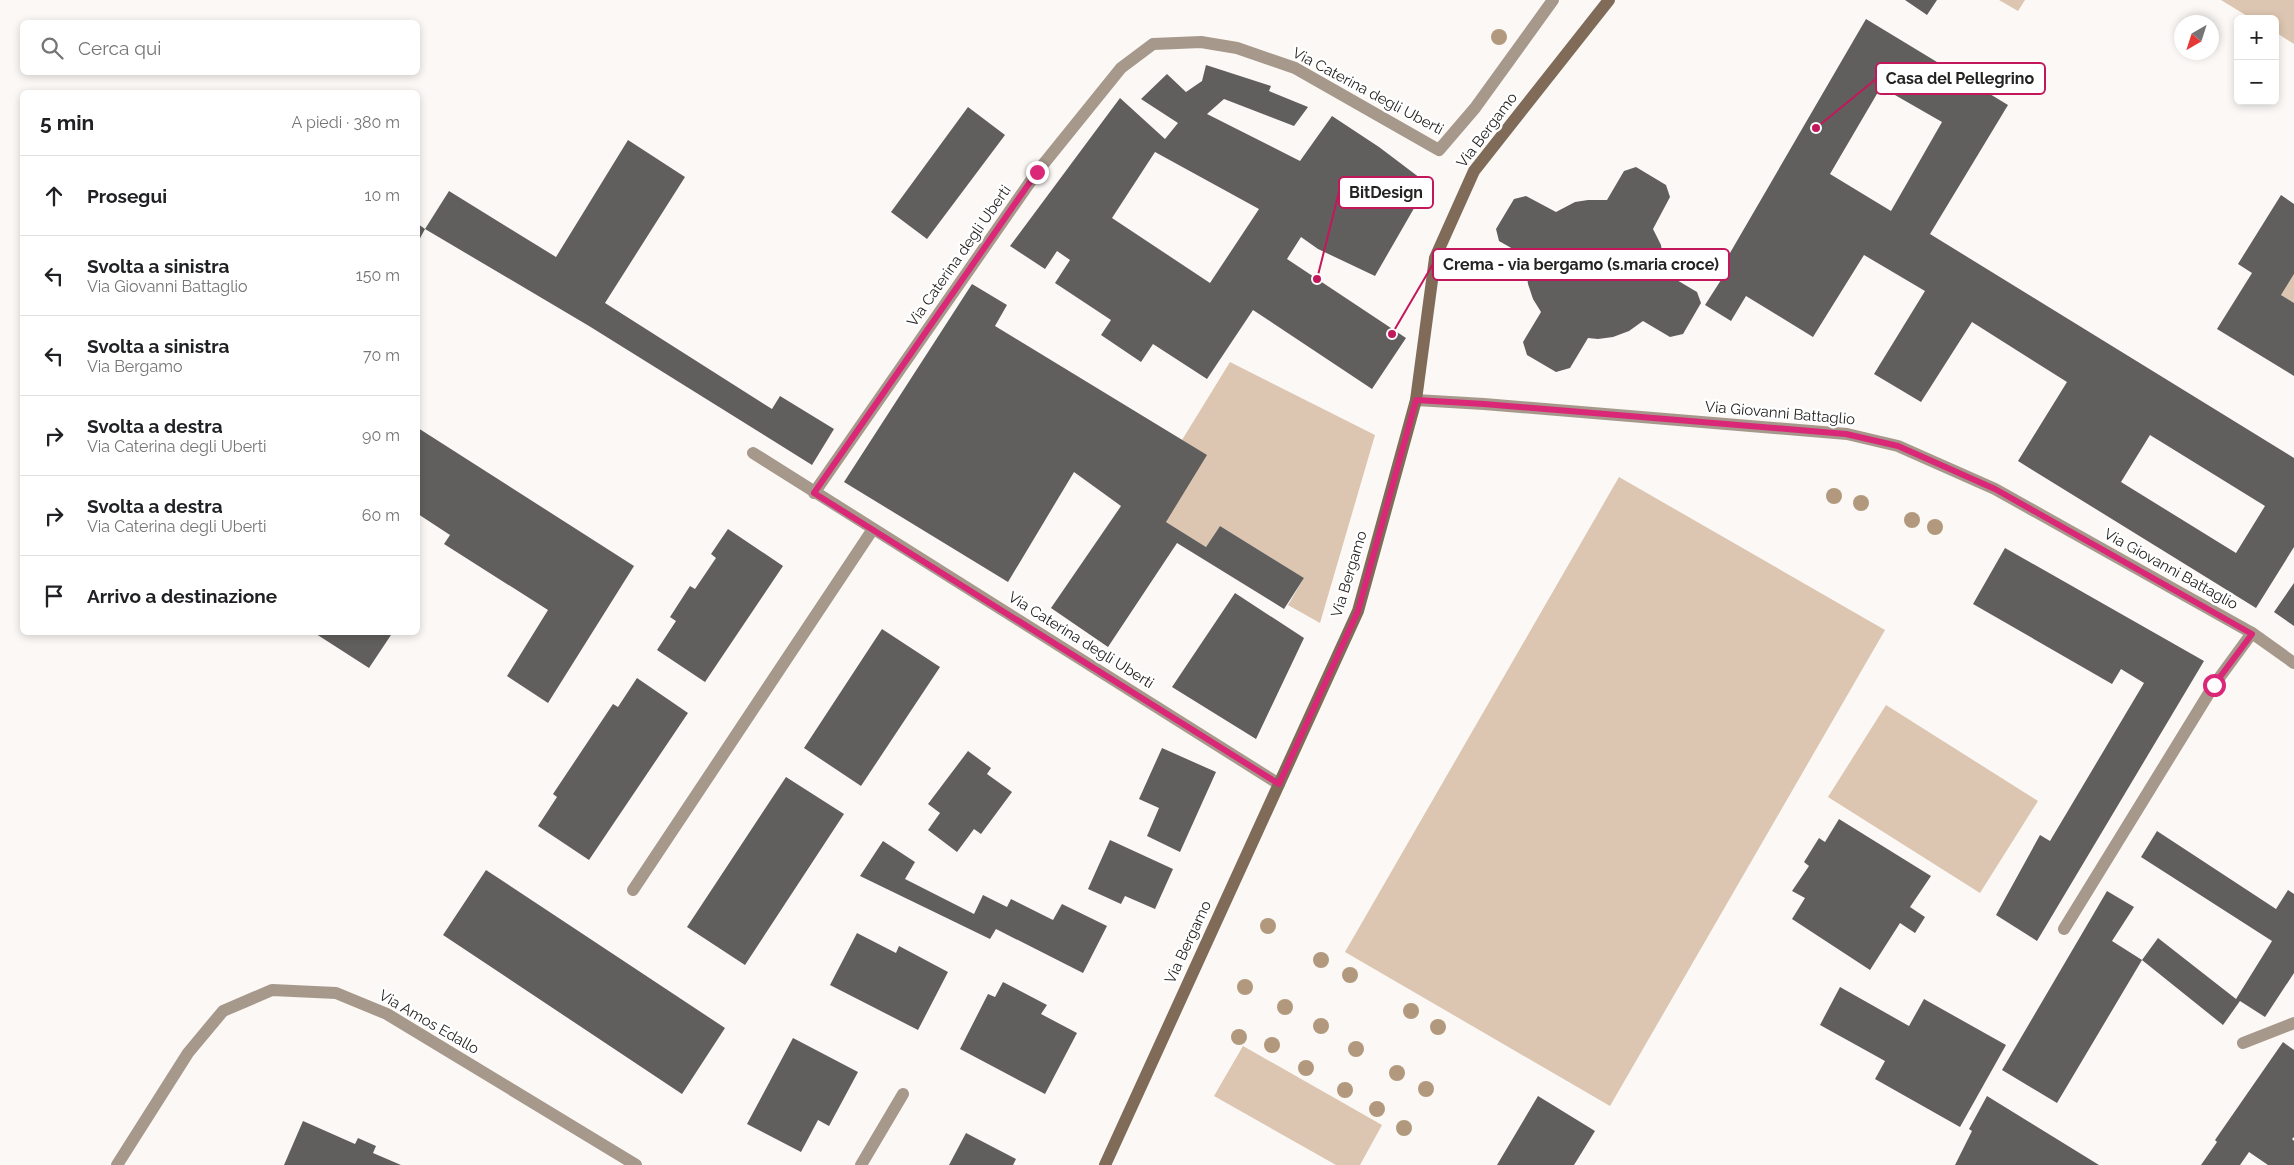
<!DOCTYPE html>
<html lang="it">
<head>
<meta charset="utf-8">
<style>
	body { margin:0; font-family:Raleway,sans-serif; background:#f2f2f2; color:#202124 }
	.controls { position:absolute; right:15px; top:15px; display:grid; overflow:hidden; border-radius:8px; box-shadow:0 2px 8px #0003 }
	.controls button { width:45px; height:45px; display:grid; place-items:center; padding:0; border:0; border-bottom:1px solid #e0e0e0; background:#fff; color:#202124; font:25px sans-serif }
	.compass { position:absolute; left:2174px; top:15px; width:45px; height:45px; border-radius:50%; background:#fff; box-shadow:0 2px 8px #0003; rotate:219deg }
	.stop { position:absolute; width:15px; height:15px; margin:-11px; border:4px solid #db2777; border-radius:50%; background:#fff }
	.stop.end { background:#db2777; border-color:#fff; box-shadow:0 1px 5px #0008 }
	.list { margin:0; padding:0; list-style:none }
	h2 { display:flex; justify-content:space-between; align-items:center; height:65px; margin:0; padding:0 20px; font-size:21px }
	h2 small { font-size:16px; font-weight:400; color:#757577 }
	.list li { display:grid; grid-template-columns:32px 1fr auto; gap:15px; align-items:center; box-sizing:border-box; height:80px; padding:0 20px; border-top:1px solid #e0e0e0 }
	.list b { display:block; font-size:19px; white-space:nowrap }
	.list p { margin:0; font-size:16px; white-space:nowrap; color:#757577 }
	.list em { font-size:16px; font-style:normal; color:#757577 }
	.icon { flex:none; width:28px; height:28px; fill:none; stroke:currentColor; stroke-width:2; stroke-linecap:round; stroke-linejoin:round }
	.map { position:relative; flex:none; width:2294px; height:1165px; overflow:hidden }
	.search { position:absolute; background:#fff; box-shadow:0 2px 8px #0003; left:20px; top:20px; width:400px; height:55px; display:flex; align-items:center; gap:12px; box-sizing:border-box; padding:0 18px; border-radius:8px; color:#757577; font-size:19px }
	.panel { position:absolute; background:#fff; box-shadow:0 2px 8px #0003; left:20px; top:90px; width:400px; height:545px; border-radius:8px }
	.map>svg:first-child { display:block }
	.green { fill:#dcc6b1 }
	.building { fill:#615f5d; fill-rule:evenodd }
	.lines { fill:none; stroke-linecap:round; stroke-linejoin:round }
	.lane { stroke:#a6988b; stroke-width:12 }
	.street { stroke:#a6988b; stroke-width:12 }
	.secondary { stroke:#7f6b58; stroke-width:12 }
	.tree { fill:#b2997d }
	.route { stroke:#db2777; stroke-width:6 }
	.labels { text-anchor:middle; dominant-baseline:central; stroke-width:5; stroke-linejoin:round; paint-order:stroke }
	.street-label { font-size:15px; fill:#252423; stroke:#fff }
	.leader { fill:none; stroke:#c2185b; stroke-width:2 }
	.callout-dot { fill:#c2185b; stroke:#fff; stroke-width:2 }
	.callout { fill:#fff; stroke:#c2185b; stroke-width:2 }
	.callout-label { font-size:16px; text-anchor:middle; font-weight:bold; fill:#252423 }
</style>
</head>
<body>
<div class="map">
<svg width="2294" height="1165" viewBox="0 0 2294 1165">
	<rect width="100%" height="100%" fill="#fbf8f5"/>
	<path class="green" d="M 1999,0 L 2025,0 L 2018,11 Z
		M 2221,0 L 2294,0 L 2294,44 L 2275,32 L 2275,19 L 2252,19 Z
		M 2294,274 L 2294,303 L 2281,295 Z
		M 1230,362 L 1375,435 L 1320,623 L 1288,605 L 1304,578 L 1220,526 L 1206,547 L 1166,522 L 1182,440 Z
		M 1619,477 L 1885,630 L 1610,1106 L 1345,952 Z
		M 1886,705 L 2038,801 L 1980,893 L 1828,797 Z
		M 1243,1046 L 1382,1125 L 1360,1165 L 1336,1165 L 1214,1096 Z"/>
	<path class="building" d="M 1905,0 L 1937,0 L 1927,15 Z
		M 1866,19 L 2008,105 L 1930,234 L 2294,458 L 2294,547 L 2256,608 L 2018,461 L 2067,382 L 1972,322 L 1921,402 L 1874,374 L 1925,291 L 1864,255 L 1813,337 L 1746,296 L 1731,321 L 1705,305 L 1721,280 L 1716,277 ZM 1881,87 L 1942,122 L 1891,211 L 1830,174 ZM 2150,435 L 2265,506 L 2236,553 L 2121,482 Z
		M 1206,65 L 1271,86 L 1269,91 L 1308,107 L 1294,126 L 1224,99 L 1207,114 L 1300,161 L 1332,116 L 1379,147 L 1428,184 L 1375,276 L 1318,249 L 1301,237 L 1287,259 L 1406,338 L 1372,389 L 1253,310 L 1207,379 L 1153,344 L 1141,362 L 1101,335 L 1111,320 L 1055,283 L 1070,260 L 1057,251 L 1045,269 L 1010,246 L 1120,98 L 1165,139 L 1178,123 L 1141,99 L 1167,74 L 1186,92 L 1202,81 ZM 1155,152 L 1259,209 L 1210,283 L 1112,218 Z
		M 968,107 L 1005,135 L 927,239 L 891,212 Z
		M 628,140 L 685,177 L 605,303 L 772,409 L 780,396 L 834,429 L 812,465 L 589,326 L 425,229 L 449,191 L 556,257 Z
		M 1636,167 L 1666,185 L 1670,197 L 1653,229 L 1661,245 L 1665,273 L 1697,292 L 1701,303 L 1683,334 L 1670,337 L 1643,321 L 1629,331 L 1613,337 L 1598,339 L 1588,338 L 1570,368 L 1556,372 L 1527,355 L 1523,342 L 1541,312 L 1533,299 L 1528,284 L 1526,268 L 1527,257 L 1499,241 L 1496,229 L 1514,199 L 1526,196 L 1556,212 L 1575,202 L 1588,200 L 1607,200 L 1624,171 Z
		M 2281,195 L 2294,204 L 2294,274 L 2281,295 L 2294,303 L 2294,376 L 2217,329 L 2252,273 L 2238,264 Z
		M 418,224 L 425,229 L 418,242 Z
		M 972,284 L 1007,305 L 995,326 L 1207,455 L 1166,522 L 1206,547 L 1220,526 L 1304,578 L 1284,609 L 1177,543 L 1108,647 L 1051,608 L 1121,506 L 1074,472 L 1008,582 L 844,482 Z
		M 418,428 L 634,566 L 548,703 L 507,676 L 548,610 L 444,544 L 450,535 L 418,514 Z
		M 728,529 L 783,566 L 705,682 L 657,650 L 676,621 L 670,617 L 690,586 L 695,589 L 716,558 L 711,554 Z
		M 2005,548 L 2204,661 L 2037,941 L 1996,915 L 2040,835 L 2050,841 L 2144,683 L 2121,669 L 2112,684 L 1973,604 Z
		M 2294,583 L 2294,626 L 2274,612 Z
		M 1235,593 L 1304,638 L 1256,739 L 1172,687 Z
		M 882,629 L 940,667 L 861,786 L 804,748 Z
		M 313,632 L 393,632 L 369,668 Z
		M 637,678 L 688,713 L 589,860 L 538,826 L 557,797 L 553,794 L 613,704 L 618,707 Z
		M 1162,748 L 1216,772 L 1180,852 L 1147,836 L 1159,808 L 1139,799 Z
		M 968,751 L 991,768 L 987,774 L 1012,792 L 981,834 L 974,829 L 957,852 L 928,830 L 940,813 L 928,804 Z
		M 786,777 L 844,814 L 745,965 L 687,927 Z
		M 1839,819 L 1931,876 L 1910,907 L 1925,917 L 1915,933 L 1900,923 L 1870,970 L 1792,919 L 1805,898 L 1792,891 L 1809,866 L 1804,862 L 1819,838 L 1825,842 Z
		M 2157,831 L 2276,909 L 2288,890 L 2294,894 L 2294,973 L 2265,1017 L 2240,1001 L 2223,1025 L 2142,960 L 2158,938 L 2236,999 L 2272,941 L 2141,857 Z
		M 1110,840 L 1173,869 L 1155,909 L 1125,896 L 1121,904 L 1088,889 Z
		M 883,841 L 915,862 L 905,879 L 974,914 L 983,895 L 1007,907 L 1011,899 L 1053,920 L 1062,904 L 1107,926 L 1083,973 L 996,929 L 990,939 L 860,876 Z
		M 486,870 L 725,1028 L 682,1094 L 443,935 Z
		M 2107,891 L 2134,907 L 2112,941 L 2142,960 L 2057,1103 L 2002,1070 Z
		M 857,933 L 896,953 L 899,946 L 948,972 L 918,1030 L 830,985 Z
		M 1003,982 L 1047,1005 L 1041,1014 L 1077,1033 L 1045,1094 L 960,1049 L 988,994 L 995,997 Z
		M 1840,987 L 1909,1026 L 1924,999 L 2006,1045 L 1960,1127 L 1875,1079 L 1885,1061 L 1820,1025 Z
		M 793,1038 L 858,1072 L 829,1126 L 818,1120 L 801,1152 L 747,1124 Z
		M 2283,1042 L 2294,1050 L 2294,1137 L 2292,1139 L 2294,1141 L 2294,1165 L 2268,1165 L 2249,1152 L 2240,1165 L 2201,1165 L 2217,1142 L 2215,1140 Z
		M 1538,1096 L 1595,1131 L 1574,1165 L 1497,1165 Z
		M 1987,1096 L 2099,1165 L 1955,1165 L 1972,1131 L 1969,1129 Z
		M 303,1121 L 355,1144 L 358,1138 L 376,1146 L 373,1153 L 401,1165 L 284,1165 Z
		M 966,1133 L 1016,1159 L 1013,1165 L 949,1165 Z"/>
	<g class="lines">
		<path class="lane" d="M 2064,929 L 2214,685 L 2252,633"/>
		<path class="street" d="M 1416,400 L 1484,404 L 1847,434 L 1898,446 L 1995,489 L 2252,633 L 2294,663
			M 753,453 L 1279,784
			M 814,493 L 1037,172 L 1121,68 L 1153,44 L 1201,42 L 1237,48 L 1295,68 L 1439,150 L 1475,108 L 1553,0
			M 633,890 L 873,529
			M 2243,1043 L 2294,1023
			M 117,1165 L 188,1053 L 223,1011 L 272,990 L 336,993 L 387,1014 L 636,1165
			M 861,1165 L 903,1094"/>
		<path class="secondary" d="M 1105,1165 L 1358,611 L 1416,400 L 1435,258 L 1474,171 L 1609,0"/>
	</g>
	<g class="tree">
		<circle cx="1499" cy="37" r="8"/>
		<circle cx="1834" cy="496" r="8"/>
		<circle cx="1861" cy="503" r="8"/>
		<circle cx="1912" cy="520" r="8"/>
		<circle cx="1935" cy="527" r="8"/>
		<circle cx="1268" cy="926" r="8"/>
		<circle cx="1321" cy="960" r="8"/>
		<circle cx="1350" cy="975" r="8"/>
		<circle cx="1245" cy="987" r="8"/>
		<circle cx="1285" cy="1007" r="8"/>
		<circle cx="1411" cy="1011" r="8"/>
		<circle cx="1321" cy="1026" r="8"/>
		<circle cx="1438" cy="1027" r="8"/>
		<circle cx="1239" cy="1037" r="8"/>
		<circle cx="1272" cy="1045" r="8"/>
		<circle cx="1356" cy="1049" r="8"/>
		<circle cx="1306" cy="1068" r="8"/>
		<circle cx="1397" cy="1073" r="8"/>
		<circle cx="1426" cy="1089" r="8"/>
		<circle cx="1345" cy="1090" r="8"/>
		<circle cx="1377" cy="1109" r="8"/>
		<circle cx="1404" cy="1128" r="8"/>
	</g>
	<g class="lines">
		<path class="route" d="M 1037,172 L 814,493 L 1279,784 L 1358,611 L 1416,400 L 1484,404 L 1846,434 L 1898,446 L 1995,489 L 2252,634 L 2214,685"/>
	</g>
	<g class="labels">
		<g class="street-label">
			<text transform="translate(1368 91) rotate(28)">Via Caterina degli Uberti</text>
			<text transform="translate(1487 130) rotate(-53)">Via Bergamo</text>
			<text transform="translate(959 256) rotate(-55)">Via Caterina degli Uberti</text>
			<text transform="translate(1780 413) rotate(5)">Via Giovanni Battaglio</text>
			<text transform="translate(2171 569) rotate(29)">Via Giovanni Battaglio</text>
			<text transform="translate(1349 574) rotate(-73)">Via Bergamo</text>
			<text transform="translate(1081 640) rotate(32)">Via Caterina degli Uberti</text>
			<text transform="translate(1188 942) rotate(-65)">Via Bergamo</text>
			<text transform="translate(429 1022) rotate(30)">Via Amos Edallo</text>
		</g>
	</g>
	<path class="leader" d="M1816 128L1876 79M1317 279L1339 192M1392 334L1433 264"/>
	<g class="callout-dot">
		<circle cx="1816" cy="128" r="5"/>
		<circle cx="1317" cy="279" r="5"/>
		<circle cx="1392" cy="334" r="5"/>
	</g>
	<g class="callout">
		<rect x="1876" y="63" width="169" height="31" rx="5"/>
		<rect x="1339" y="177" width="94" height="31" rx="5"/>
		<rect x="1433" y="249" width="296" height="31" rx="5"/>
	</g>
	<g class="callout-label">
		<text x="1960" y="84">Casa del Pellegrino</text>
		<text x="1386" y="198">BitDesign</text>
		<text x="1581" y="270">Crema - via bergamo (s.maria croce)</text>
	</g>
</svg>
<div class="controls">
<button>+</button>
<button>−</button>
</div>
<svg class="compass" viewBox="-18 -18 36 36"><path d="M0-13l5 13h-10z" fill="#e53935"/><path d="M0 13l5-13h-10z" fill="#757577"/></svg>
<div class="stop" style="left:2214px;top:685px"></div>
<div class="stop end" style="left:1037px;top:172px"></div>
<div class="search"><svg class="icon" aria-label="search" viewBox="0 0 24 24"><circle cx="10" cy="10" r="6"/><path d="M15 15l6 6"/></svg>Cerca qui</div>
<section class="panel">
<h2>5 min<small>A piedi · 380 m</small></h2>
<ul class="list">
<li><svg class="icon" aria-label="ahead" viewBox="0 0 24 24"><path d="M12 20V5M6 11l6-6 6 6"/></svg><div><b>Prosegui</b></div><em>10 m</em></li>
<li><svg class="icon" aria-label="left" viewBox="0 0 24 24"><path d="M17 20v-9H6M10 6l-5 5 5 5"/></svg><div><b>Svolta a sinistra</b><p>Via Giovanni Battaglio</p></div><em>150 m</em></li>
<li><svg class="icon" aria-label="left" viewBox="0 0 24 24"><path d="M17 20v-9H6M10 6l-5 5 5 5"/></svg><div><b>Svolta a sinistra</b><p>Via Bergamo</p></div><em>70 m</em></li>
<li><svg class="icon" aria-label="right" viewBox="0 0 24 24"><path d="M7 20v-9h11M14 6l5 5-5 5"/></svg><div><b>Svolta a destra</b><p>Via Caterina degli Uberti</p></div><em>90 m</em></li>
<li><svg class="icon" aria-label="right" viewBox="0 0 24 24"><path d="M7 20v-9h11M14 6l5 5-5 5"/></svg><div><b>Svolta a destra</b><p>Via Caterina degli Uberti</p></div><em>60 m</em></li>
<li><svg class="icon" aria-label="arrive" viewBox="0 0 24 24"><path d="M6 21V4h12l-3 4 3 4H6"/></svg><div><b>Arrivo a destinazione</b></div></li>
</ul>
</section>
</div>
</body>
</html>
